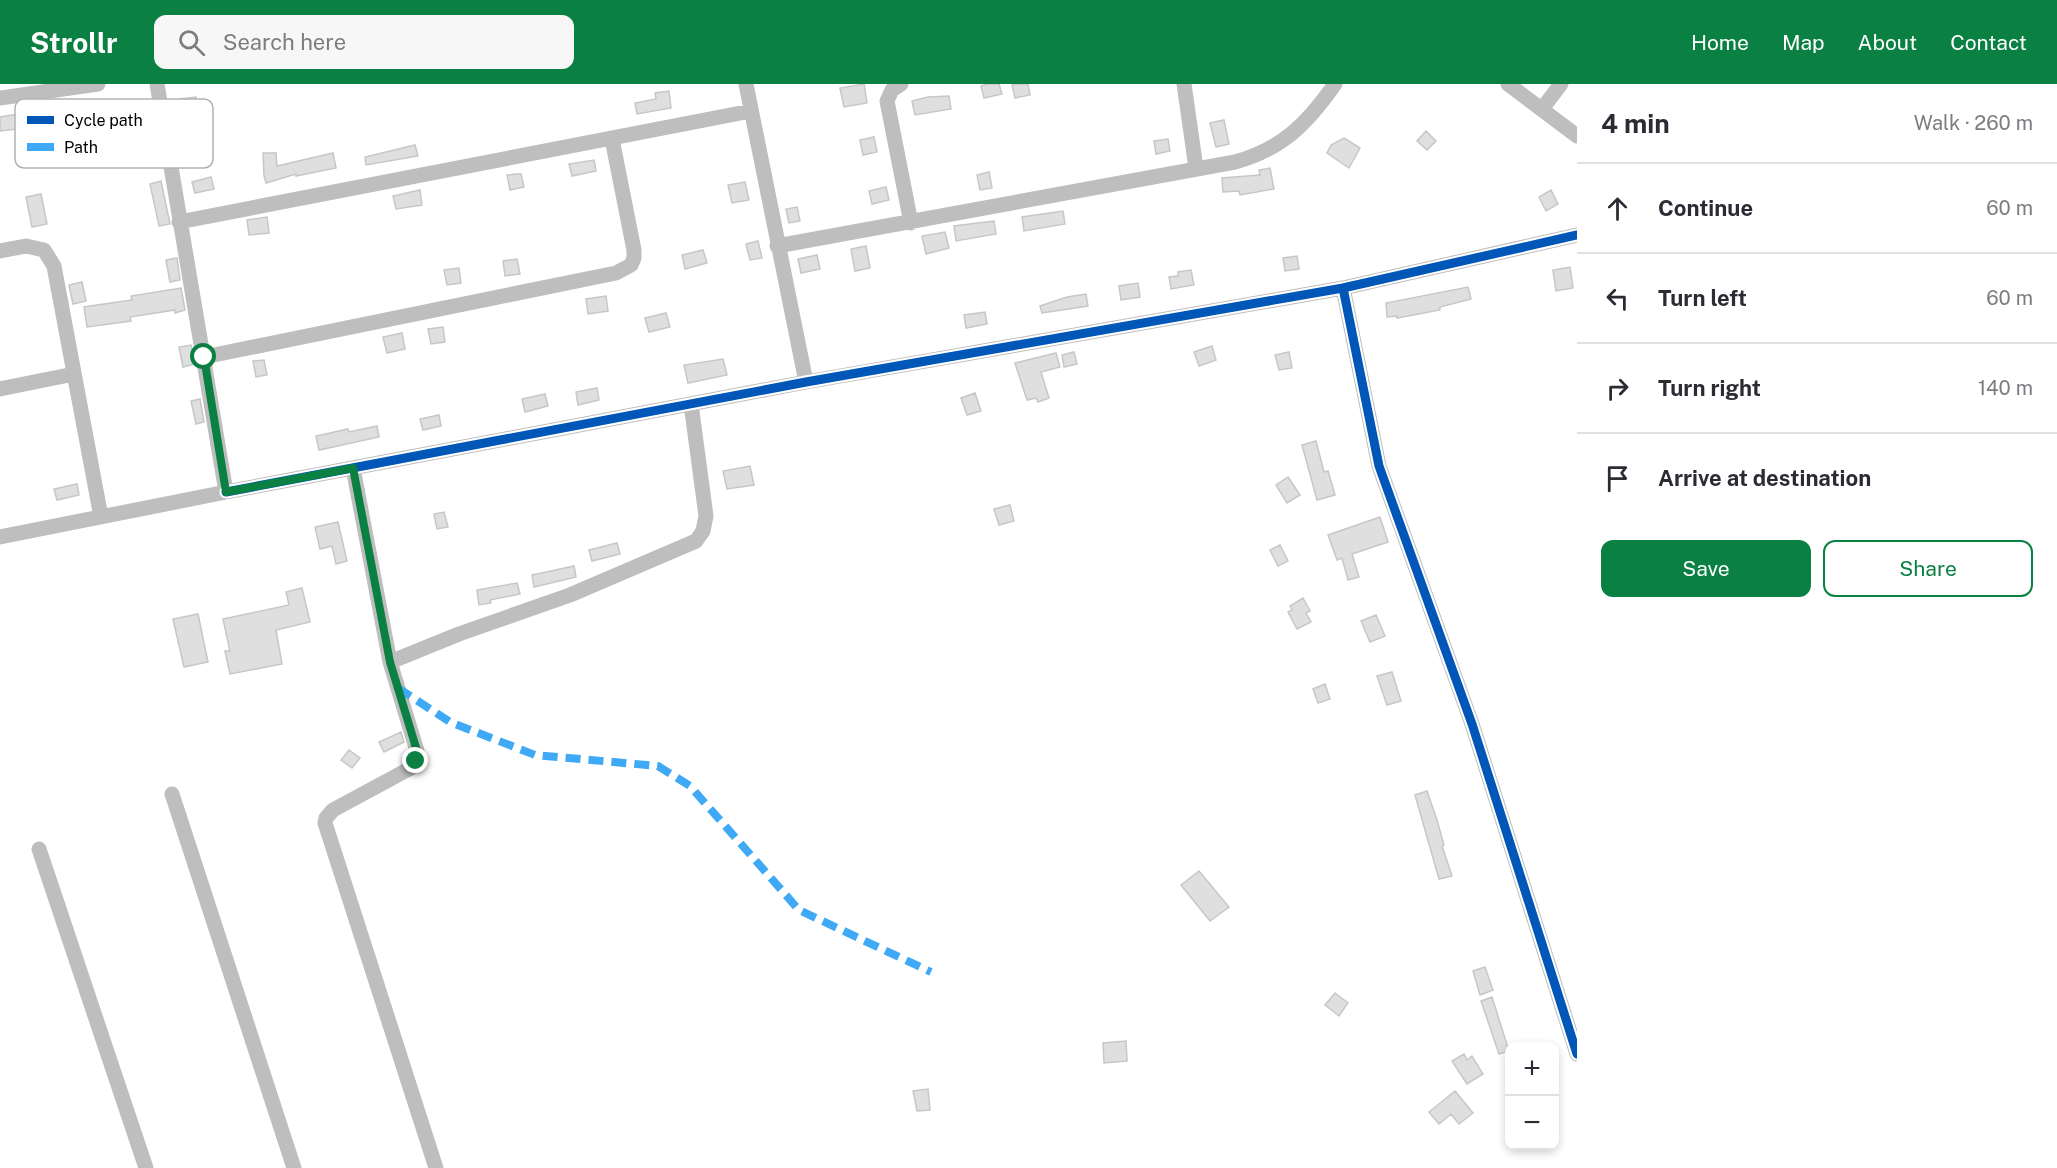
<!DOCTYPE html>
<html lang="en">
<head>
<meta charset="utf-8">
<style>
	body { margin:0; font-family:"Public Sans",sans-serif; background:#f7f7f7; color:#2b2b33 }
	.controls { position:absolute; right:18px; bottom:18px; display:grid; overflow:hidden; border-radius:12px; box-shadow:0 3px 9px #0003 }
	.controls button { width:54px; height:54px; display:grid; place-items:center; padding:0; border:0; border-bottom:2px solid #e1e1e2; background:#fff; color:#2b2b33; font:30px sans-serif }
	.stop { position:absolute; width:18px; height:18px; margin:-14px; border:4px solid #0b8043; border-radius:50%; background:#fff }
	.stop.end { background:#0b8043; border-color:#fff; box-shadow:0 2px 6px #0008 }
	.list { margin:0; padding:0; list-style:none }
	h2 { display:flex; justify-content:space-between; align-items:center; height:78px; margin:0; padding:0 24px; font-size:26px }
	h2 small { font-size:20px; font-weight:400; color:#7c7c81 }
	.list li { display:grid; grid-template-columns:39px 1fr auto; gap:18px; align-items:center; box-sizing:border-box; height:90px; padding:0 24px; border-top:2px solid #e1e1e2 }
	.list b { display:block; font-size:22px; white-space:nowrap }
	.list em { font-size:20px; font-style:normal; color:#7c7c81 }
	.actions { display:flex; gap:12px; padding:18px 24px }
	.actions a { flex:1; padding:14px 0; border:2px solid #0b8043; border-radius:12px; text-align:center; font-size:21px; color:#0b8043 }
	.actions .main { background:#0b8043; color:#fff }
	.icon { flex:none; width:33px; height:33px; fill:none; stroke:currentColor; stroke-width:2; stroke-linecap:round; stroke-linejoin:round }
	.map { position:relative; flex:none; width:1577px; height:1084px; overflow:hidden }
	header { display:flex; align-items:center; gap:36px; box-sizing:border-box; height:84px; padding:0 30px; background:#0b8043; color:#fff }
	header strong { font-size:28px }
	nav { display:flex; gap:33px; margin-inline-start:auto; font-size:21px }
	.search { width:420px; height:54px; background:#f7f7f7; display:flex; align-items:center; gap:15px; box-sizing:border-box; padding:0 21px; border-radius:12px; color:#7c7c81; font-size:22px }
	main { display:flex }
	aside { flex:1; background:#fff }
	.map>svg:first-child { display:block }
	.building { fill:#dfdfdf; stroke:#c7c7c7; stroke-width:1.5 }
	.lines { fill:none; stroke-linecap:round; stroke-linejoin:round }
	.minor { stroke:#bebebe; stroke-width:15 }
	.quiet { stroke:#3fa9f5; stroke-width:8; stroke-dasharray:15 8; stroke-linecap:butt }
	.cycleway-casing { stroke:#fff; stroke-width:13 }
	.cycleway { stroke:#0057b8; stroke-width:9 }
	.route { stroke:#0b8043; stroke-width:8 }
	.key { fill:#fff; stroke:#b2b2b2; stroke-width:1.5 }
	.key-label { font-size:16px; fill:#000 }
</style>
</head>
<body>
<header>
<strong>Strollr</strong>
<div class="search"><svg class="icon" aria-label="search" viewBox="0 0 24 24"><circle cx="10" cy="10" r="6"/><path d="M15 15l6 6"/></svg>Search here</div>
<nav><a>Home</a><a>Map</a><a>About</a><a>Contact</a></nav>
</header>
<main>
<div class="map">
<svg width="1577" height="1084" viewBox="0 0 1577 1084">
	<rect width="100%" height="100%" fill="#fff"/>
	<path class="building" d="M 864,0 L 867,19 L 844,23 L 840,4 Z
		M 988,0 L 999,0 L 1002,10 L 984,14 L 981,2 Z
		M 1012,0 L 1028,0 L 1030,11 L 1015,14 Z
		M 669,7 L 671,24 L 637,30 L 635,19 L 656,15 L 655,9 Z
		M 949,12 L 951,25 L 915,31 L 912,17 L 928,13 Z
		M 196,13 L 197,27 L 181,28 L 180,15 Z
		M 23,29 L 25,44 L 0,47 L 0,33 Z
		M 1224,36 L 1229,60 L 1216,63 L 1210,39 Z
		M 1426,47 L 1436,57 L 1427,66 L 1417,57 Z
		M 874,53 L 877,68 L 863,71 L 860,56 Z
		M 1344,54 L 1360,64 L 1349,84 L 1327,69 L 1331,61 Z
		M 1168,55 L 1170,67 L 1156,70 L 1154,57 Z
		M 415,61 L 418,72 L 366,81 L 365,73 Z
		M 263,69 L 276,69 L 277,82 L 333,69 L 336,84 L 296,92 L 296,90 L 266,99 L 264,92 Z
		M 594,76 L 596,87 L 572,92 L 569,80 Z
		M 1270,84 L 1274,105 L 1240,111 L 1239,107 L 1223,108 L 1222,94 L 1260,91 L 1259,86 Z
		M 989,88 L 992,104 L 980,106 L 977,91 Z
		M 516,90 L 521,90 L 524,103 L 510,106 L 507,91 Z
		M 211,93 L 214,105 L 195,109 L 192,98 Z
		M 161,97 L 170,140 L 159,142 L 150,100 Z
		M 745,98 L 749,116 L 732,119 L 728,101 Z
		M 886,103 L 889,116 L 872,120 L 869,107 Z
		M 420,106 L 422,121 L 396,125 L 393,112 Z
		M 1551,106 L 1558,120 L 1546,127 L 1539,113 Z
		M 41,110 L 47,140 L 32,143 L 26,113 Z
		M 797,123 L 800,137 L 789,139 L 786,125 Z
		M 1063,127 L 1065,140 L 1024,147 L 1022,133 Z
		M 267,133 L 269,149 L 249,151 L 247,136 Z
		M 994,137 L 996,150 L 956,157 L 954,142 Z
		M 945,148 L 949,164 L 926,170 L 922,152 Z
		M 758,157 L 762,174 L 750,176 L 746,160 Z
		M 866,162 L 870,184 L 855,187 L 851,165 Z
		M 703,166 L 707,179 L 685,185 L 682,171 Z
		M 817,171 L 820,185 L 801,189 L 798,175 Z
		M 1297,172 L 1299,185 L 1285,187 L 1283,174 Z
		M 177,174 L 180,196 L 170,198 L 166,176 Z
		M 517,175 L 520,190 L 505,192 L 503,177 Z
		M 1570,183 L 1573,204 L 1556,207 L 1553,186 Z
		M 459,184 L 461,199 L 447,201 L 444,186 Z
		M 1191,186 L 1194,201 L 1171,205 L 1169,193 L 1178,192 L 1178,188 Z
		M 82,198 L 86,217 L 73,220 L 69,201 Z
		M 1138,199 L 1140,213 L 1121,216 L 1119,202 Z
		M 1468,203 L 1471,215 L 1440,223 L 1440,226 L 1397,234 L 1397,232 L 1387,233 L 1386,219 Z
		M 181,204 L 185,226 L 175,229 L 175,226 L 130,233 L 131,237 L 87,243 L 84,223 L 132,216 L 131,212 Z
		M 1086,210 L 1088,222 L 1042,229 L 1040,222 L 1067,213 Z
		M 606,212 L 608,227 L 588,230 L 586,215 Z
		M 985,228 L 987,240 L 966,244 L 964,231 Z
		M 666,229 L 670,243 L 649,248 L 645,234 Z
		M 443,243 L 445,258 L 431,260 L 428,245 Z
		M 402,249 L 405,265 L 387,269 L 383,253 Z
		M 191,261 L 195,280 L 183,283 L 179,263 Z
		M 1212,262 L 1216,276 L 1199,282 L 1194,268 Z
		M 1074,268 L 1077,280 L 1064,283 L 1062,271 Z
		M 1289,268 L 1292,284 L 1279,286 L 1275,271 Z
		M 1056,269 L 1060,283 L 1041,288 L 1049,314 L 1038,318 L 1036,314 L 1027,316 L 1015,279 Z
		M 723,275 L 727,291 L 688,299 L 684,281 Z
		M 264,276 L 267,291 L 256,293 L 253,277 Z
		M 597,304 L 599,316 L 578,321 L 576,308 Z
		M 975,309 L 981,327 L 967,331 L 961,314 Z
		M 545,310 L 548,322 L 525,328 L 522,315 Z
		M 200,315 L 204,338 L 196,340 L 191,317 Z
		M 439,331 L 441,342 L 423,346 L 420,335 Z
		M 377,342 L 379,353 L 319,366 L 316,352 L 348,345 L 349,348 Z
		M 1316,357 L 1324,388 L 1328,387 L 1335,411 L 1317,416 L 1302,361 Z
		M 750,382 L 754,401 L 727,405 L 723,387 Z
		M 1288,393 L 1300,411 L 1287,419 L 1276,401 Z
		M 77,400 L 79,411 L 57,416 L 54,405 Z
		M 1010,421 L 1014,437 L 999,441 L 994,425 Z
		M 444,428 L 448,443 L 437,445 L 434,430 Z
		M 1380,433 L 1388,458 L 1352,470 L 1359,493 L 1348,496 L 1342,474 L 1337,476 L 1328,451 Z
		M 338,438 L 347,477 L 336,480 L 332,462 L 320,465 L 315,443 Z
		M 617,459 L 620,470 L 592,477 L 589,466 Z
		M 1280,461 L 1288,477 L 1278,482 L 1270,466 Z
		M 574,482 L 576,493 L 534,503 L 532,491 Z
		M 517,499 L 520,510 L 490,516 L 491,519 L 479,521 L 477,506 Z
		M 302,504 L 310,538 L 276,546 L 282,580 L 230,590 L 225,567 L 230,567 L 223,535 L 289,521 L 286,508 Z
		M 1303,514 L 1310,527 L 1306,529 L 1311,538 L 1297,545 L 1288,528 L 1292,526 L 1290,522 Z
		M 198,530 L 208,578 L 184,583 L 173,535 Z
		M 1376,531 L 1385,552 L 1370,558 L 1361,537 Z
		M 1392,588 L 1401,617 L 1387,621 L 1377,592 Z
		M 1325,600 L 1330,615 L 1318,619 L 1313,605 Z
		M 401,648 L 404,658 L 384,668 L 379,658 Z
		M 349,666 L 360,674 L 352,684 L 341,676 Z
		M 1427,707 L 1437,736 L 1444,761 L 1442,762 L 1452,792 L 1439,795 L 1415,711 Z
		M 1199,787 L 1229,823 L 1210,837 L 1181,801 Z
		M 1485,883 L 1493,906 L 1480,911 L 1473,887 Z
		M 1335,909 L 1348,919 L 1339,932 L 1325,921 Z
		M 1492,913 L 1509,967 L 1499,970 L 1481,917 Z
		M 1126,957 L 1127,977 L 1104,979 L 1103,959 Z
		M 1464,970 L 1467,976 L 1472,972 L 1483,990 L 1467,1000 L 1452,977 Z
		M 928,1005 L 930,1026 L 917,1027 L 913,1007 Z
		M 1455,1007 L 1473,1029 L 1459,1040 L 1451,1030 L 1439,1040 L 1429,1028 Z"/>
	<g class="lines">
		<path class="minor" d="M 746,0 L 806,298
			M 901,0 L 892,6 L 887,17 L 911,139
			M 1184,0 L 1196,84
			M 1508,0 L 1577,52
			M 0,14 L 98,0
			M 1542,25 L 1561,0
			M 179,138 L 751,27
			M 777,162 L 1235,78 C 1282,65 1307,40 1335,0
			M 0,167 L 26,162 L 44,166 L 54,182 L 101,433
			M 1343,204 L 1379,382 L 1472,640 L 1577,970
			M 204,273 L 616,189 L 631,181 L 634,174 L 634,166 L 612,55
			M 0,305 L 74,290
			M 353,384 L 390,578 L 459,550 L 570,511 L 696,457 L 703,447 L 706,432 L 691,320
			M 226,408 L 806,298 L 1343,204 L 1577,151
			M 0,453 L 226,408 L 157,0
			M 390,578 L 417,667 L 416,677 L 409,685 L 333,726 L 326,734 L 325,739 L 436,1084
			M 172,710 L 294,1084
			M 39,765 L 146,1084"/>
		<path class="quiet" d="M 398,604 L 450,638 L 535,671 L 658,682 L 690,702 L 799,826 L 931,888"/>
		<g class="cycleway-casing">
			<path id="cycleway" d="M 1343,204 L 1379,382 L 1472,640 L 1577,970
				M 226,408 L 806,298 L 1343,204 L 1577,151"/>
		</g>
		<use href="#cycleway" class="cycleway"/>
	</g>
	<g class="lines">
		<path class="route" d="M 204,273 L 226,408 L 353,384 L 390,578 L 417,667 L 416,677"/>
	</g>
	<rect x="15" y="15" width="198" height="69" rx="9" class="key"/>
	<rect x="27" y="32" width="27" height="8" fill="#0057b8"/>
	<rect x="27" y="59" width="27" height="8" fill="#3fa9f5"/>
	<g class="key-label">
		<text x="64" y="42">Cycle path</text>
		<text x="64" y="69">Path</text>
	</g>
</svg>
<div class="controls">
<button>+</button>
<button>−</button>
</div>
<div class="stop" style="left:204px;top:273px"></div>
<div class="stop end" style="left:416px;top:677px"></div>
</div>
<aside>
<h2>4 min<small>Walk · 260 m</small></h2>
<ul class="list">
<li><svg class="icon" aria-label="ahead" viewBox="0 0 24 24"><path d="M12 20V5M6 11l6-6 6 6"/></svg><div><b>Continue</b></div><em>60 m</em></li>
<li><svg class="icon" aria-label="left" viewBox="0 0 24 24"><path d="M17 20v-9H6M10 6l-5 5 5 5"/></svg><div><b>Turn left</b></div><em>60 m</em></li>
<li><svg class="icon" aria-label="right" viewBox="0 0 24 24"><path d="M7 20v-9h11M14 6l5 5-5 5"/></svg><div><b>Turn right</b></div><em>140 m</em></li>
<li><svg class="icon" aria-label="arrive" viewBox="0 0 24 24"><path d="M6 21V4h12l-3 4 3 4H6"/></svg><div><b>Arrive at destination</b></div></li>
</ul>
<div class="actions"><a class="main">Save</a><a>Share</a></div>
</aside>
</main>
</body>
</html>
